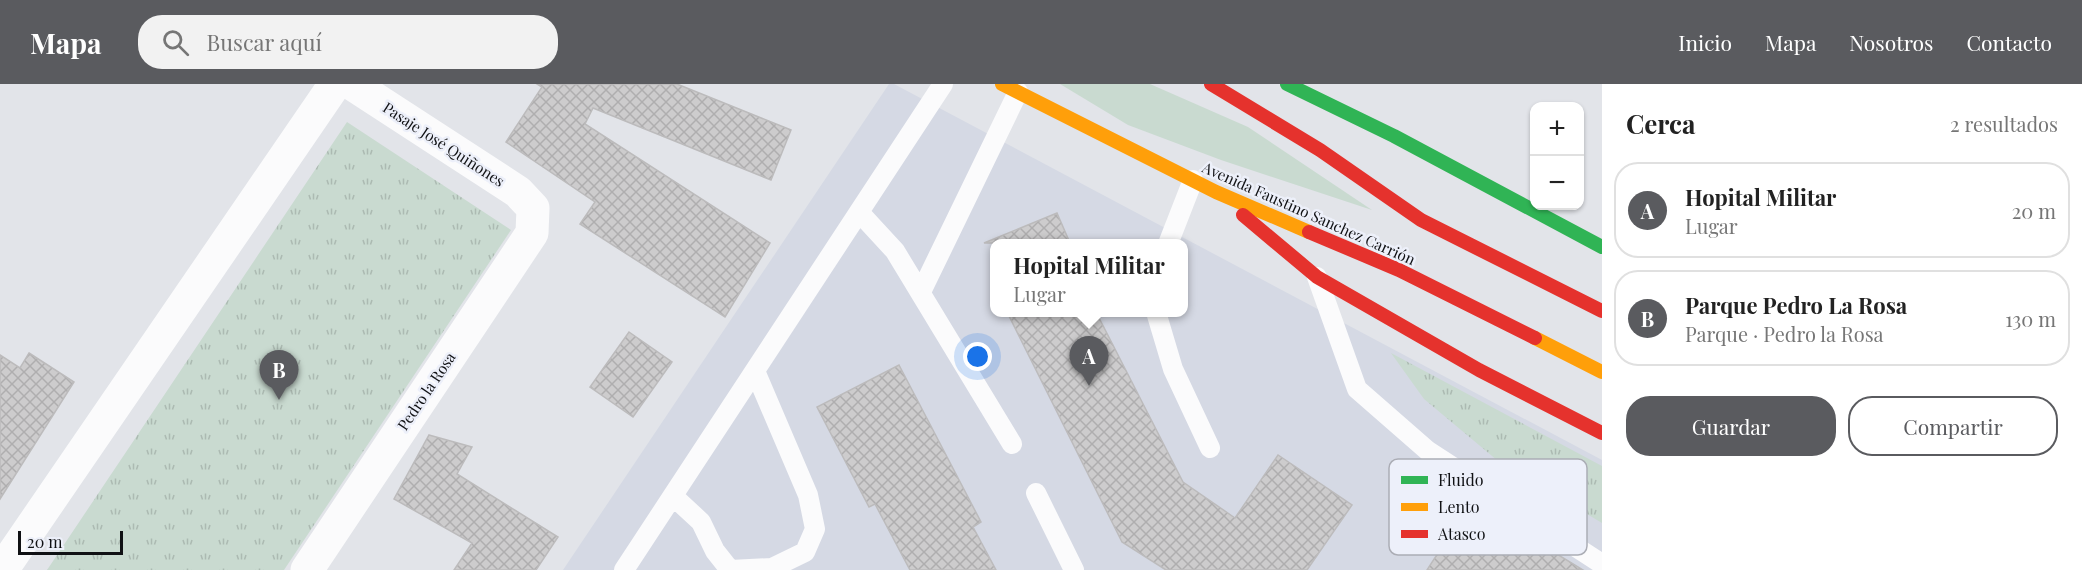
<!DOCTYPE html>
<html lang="es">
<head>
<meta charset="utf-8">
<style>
	body { margin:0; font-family:"Playfair Display",serif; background:#f2f2f2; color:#222 }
	.controls { position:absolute; right:18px; top:18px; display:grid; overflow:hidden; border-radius:12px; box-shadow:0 2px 4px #0004 }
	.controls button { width:54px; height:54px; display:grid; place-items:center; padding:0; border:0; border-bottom:2px solid #e0e0e0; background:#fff; color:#222; font:30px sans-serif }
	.scale { position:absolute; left:18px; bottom:15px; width:105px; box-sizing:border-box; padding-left:6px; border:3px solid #101114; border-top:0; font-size:16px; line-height:21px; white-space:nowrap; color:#101114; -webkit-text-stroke:4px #edf0fa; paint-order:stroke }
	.you { position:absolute; left:978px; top:273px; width:21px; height:21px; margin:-15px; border:4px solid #fff; border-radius:50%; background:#1a73e8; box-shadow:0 0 0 9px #1a73e833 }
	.badge { display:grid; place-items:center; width:39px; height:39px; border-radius:50%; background:#5a5b5f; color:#fff; font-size:20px; font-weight:700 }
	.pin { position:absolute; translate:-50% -50px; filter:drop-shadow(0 2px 3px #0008) }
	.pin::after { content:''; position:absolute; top:32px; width:21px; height:18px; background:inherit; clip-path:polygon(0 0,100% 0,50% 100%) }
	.popup { position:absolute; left:990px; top:155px; width:198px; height:78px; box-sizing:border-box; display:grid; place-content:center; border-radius:12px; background:#fff; filter:drop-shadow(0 2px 4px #0005); font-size:20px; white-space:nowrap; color:#767676 }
	.popup b { font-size:22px; color:#222 }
	.popup::after { content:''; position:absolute; left:50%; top:100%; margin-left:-12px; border:12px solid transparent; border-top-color:#fff }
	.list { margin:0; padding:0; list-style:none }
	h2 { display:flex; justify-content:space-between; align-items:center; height:78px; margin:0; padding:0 24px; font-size:26px }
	h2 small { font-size:20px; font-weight:400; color:#767676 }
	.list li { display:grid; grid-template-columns:39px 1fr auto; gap:18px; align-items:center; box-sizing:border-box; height:96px; margin:0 12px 12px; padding:0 12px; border:2px solid #e0e0e0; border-radius:24px }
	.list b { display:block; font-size:22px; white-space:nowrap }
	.list p { margin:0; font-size:20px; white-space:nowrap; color:#767676 }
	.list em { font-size:20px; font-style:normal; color:#767676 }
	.actions { display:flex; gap:12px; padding:18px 24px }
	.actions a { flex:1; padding:14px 0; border:2px solid #5a5b5f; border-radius:24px; text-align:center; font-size:21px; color:#5a5b5f }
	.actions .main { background:#5a5b5f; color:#fff }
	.icon { flex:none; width:33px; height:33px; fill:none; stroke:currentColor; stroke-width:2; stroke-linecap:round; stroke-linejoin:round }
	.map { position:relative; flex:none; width:1602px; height:486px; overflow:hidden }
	header { display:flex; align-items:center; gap:36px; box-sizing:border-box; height:84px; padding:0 30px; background:#5a5b5f; color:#fff }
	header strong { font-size:28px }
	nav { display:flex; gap:33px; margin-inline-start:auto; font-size:21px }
	.search { width:420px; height:54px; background:#f2f2f2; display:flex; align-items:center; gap:15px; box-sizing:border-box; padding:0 21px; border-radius:24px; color:#767676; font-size:22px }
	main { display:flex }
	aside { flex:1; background:#fff }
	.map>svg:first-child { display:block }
	.built { fill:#d5d9e4; fill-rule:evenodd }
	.green { fill:#c9dad0 }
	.park { fill:url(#park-tufts) }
	.building { fill:url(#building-cross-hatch); stroke:#bcbbbc; stroke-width:1.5 }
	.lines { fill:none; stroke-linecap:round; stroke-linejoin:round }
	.lane { stroke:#fbfbfc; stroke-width:20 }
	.street { stroke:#fbfbfc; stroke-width:33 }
	.fast { stroke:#30b455; stroke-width:14 }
	.slow { stroke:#ff9f0a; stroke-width:14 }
	.jam { stroke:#e5322d; stroke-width:14 }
	.labels { text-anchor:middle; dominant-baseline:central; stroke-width:5; stroke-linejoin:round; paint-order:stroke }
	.street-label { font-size:15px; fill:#101114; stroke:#edf0fa }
	.key { fill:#edf0fa; stroke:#abadb5; stroke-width:1.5 }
	.key-label { font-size:16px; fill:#101114 }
</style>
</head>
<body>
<header>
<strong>Mapa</strong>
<div class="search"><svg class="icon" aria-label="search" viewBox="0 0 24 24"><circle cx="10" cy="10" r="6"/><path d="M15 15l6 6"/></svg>Buscar aquí</div>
<nav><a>Inicio</a><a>Mapa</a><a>Nosotros</a><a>Contacto</a></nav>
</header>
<main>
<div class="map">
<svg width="1602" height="486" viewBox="0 0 1602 486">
	<defs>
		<pattern id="park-tufts" width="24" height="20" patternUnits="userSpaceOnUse" patternTransform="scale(1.5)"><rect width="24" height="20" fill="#c9dad0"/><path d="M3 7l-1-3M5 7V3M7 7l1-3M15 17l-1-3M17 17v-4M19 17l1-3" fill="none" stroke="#acbab2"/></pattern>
		<pattern id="building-cross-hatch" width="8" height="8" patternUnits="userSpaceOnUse" patternTransform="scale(1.5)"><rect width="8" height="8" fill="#cdcccd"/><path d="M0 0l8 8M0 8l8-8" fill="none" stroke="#afaeaf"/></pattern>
	</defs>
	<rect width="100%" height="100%" fill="#e2e4e9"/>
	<path class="built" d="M 889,0 L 894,0 L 1602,376 L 1602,486 L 563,486 ZM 994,160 L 1184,160 L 1184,228 L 994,228 Z"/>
	<path class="green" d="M 1060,0 L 1150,0 L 1248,43 L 1372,126 L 1221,76 L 1128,41 Z"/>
	<path class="park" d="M 347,38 L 511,146 L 284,486 L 47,486 Z
		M 1391,269 L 1602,382 L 1602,439 L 1498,377 L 1424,315 Z"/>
	<path class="building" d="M 537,0 L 677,0 L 791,46 L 771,96 L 593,24 L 585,40 L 770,159 L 725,233 L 580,140 L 595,118 L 506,58 L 542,3 Z
		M 1057,129 L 1070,159 L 984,159 Z
		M 1007,228 L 1096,228 L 1183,398 L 1235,434 L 1278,371 L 1352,421 L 1307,486 L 1166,486 L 1122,458 Z
		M 629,248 L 672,278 L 633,333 L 590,303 Z
		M 29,269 L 74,298 L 0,415 L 0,271 L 20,284 Z
		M 899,281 L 981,438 L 973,443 L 996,486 L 910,486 L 875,420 L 869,423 L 817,323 Z
		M 429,351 L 472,363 L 457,390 L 558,453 L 536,486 L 454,486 L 472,459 L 394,415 Z
		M 1471,418 L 1524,450 L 1583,486 L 1427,486 Z"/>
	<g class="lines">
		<path class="lane" d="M 859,128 L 895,167 L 1012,360
			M 1168,160 L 1193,96
			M 1317,193 L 1357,305 L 1428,367 L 1602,480
			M 921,208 L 1018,8
			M 1156,228 L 1173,285 L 1210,364
			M 1036,409 L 1074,486
			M 673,412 L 701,438 L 715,467 L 730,486 L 772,484 L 805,468 L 815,445 L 808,411 L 755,287
			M 624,486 L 943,0"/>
		<path class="street" d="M 2,486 L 335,0
			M 307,486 L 532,149 L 533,124 L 518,108 L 352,0"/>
		<path class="fast" d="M 1287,0 L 1394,52 L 1602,163"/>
		<path class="slow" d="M 1002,0 L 1216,108 L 1309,148
			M 1535,254 L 1602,288"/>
		<path class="jam" d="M 1211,0 L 1320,66 L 1421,136 L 1602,227
			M 1243,131 L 1317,193 L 1479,286 L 1602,349
			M 1309,148 L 1399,186 L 1535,254"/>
	</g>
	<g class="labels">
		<g class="street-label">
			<text transform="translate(444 60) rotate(33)">Pasaje José Quiñones</text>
			<text transform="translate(1309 129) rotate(24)">Avenida Faustino Sanchez Carrión</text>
			<text transform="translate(426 307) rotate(-56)">Pedro la Rosa</text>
		</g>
	</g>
	<rect x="1389" y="375" width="198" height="96" rx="9" class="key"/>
	<rect x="1401" y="392" width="27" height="8" fill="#30b455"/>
	<rect x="1401" y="419" width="27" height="8" fill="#ff9f0a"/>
	<rect x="1401" y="446" width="27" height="8" fill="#e5322d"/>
	<g class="key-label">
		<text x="1438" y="402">Fluido</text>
		<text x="1438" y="429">Lento</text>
		<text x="1438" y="456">Atasco</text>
	</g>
</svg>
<div class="controls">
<button>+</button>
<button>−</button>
</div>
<div class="scale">20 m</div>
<div class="you"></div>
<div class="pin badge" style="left:1089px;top:302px">A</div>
<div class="popup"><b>Hopital Militar</b>Lugar</div>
<div class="pin badge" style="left:279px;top:316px">B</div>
</div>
<aside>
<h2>Cerca<small>2 resultados</small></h2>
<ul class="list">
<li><span class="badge">A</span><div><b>Hopital Militar</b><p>Lugar</p></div><em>20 m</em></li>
<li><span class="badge">B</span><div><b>Parque Pedro La Rosa</b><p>Parque · Pedro la Rosa</p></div><em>130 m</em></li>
</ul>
<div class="actions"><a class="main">Guardar</a><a>Compartir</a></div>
</aside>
</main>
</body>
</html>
